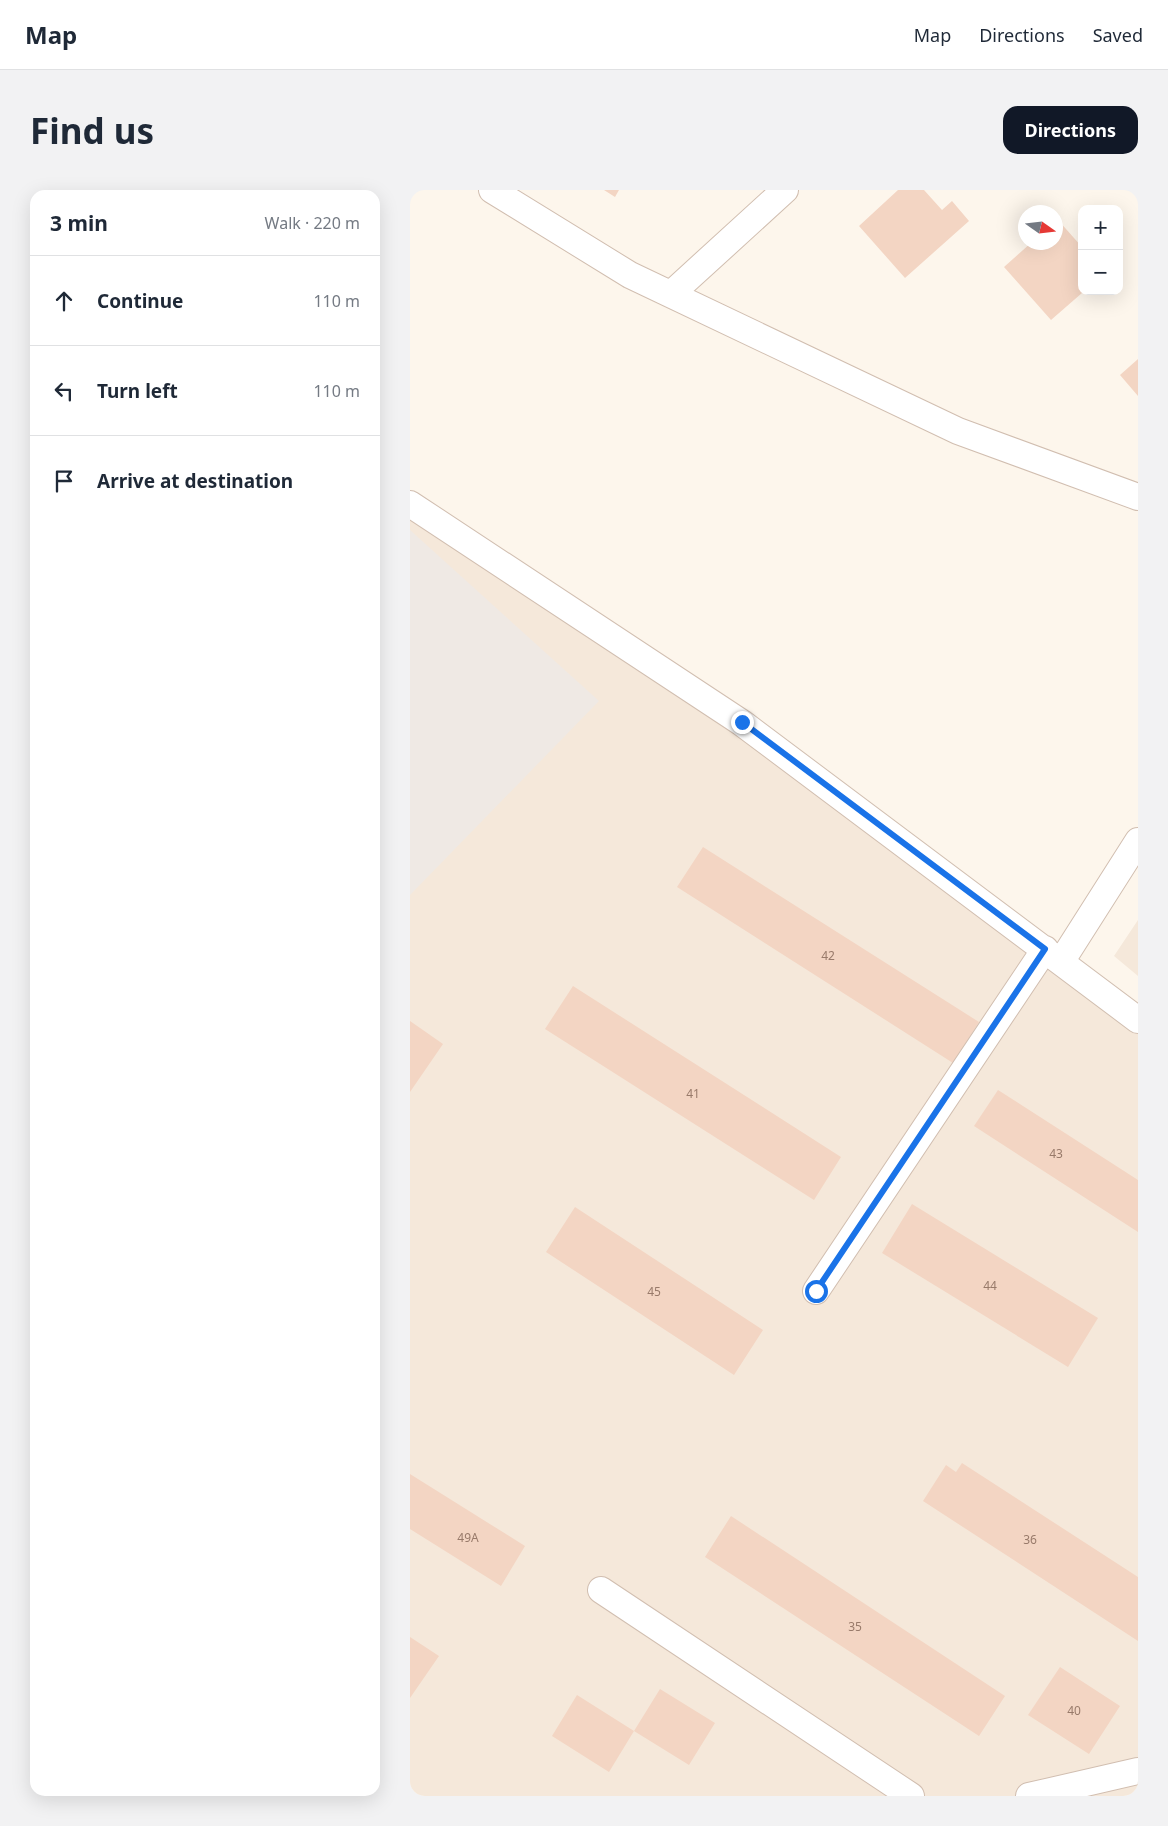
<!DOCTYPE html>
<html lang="en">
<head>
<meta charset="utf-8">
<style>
	body { margin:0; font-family:"Noto Sans",sans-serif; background:#f2f2f3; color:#1f2937 }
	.controls { position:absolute; right:15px; top:15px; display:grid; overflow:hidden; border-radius:10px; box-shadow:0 5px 20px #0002 }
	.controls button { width:45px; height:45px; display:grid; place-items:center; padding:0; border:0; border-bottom:1px solid #e0e1e3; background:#fff; color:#1f2937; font:25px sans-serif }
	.compass { position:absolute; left:608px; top:15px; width:45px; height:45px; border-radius:50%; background:#fff; box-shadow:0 5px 20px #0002; rotate:104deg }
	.stop { position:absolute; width:15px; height:15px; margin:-11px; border:4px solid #1a73e8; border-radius:50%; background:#fff }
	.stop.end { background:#1a73e8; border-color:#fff; box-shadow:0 1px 5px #0008 }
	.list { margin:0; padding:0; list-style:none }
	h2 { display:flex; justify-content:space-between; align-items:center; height:65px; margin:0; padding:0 20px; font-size:21px }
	h2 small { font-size:16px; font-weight:400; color:#747a83 }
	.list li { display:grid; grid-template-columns:32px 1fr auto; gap:15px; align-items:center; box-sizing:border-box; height:90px; padding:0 20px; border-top:1px solid #e0e1e3 }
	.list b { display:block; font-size:19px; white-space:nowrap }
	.list em { font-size:16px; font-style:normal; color:#747a83 }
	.icon { flex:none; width:28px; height:28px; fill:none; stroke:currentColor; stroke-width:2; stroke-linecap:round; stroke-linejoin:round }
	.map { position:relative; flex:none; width:728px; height:1606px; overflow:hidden; border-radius:15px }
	header { display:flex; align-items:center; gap:30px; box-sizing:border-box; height:70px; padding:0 25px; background:#fff; border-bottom:1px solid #e0e1e3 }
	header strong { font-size:24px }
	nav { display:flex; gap:28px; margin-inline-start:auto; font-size:18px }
	.intro { display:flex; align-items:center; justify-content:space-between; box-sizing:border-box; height:120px; padding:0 30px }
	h1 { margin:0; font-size:35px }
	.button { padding:12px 22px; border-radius:15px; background:#111827; color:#fff; font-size:18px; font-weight:700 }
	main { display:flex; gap:30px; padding:0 30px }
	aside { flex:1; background:#fff; border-radius:15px; box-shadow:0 5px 20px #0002 }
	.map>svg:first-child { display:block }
	.residential { fill:#f5e8da }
	.industrial { fill:#efe9e4 }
	.building { fill:#f3d5c3 }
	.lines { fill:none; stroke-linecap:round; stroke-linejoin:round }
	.minor-casing { stroke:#d1beb0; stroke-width:28 }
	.minor { stroke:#fff; stroke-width:26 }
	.route { stroke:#1a73e8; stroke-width:6 }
	.labels { text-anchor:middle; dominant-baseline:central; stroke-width:5; stroke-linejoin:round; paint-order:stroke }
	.number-label { font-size:12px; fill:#987a6a }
</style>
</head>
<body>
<header>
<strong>Map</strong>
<nav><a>Map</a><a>Directions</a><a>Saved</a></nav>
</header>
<div class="intro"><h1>Find us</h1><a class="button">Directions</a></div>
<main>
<aside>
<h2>3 min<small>Walk · 220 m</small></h2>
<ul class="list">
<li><svg class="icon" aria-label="ahead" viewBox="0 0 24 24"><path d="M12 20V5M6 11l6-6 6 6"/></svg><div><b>Continue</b></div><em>110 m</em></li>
<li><svg class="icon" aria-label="left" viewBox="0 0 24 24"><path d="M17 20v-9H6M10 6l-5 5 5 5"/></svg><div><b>Turn left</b></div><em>110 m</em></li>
<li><svg class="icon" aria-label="arrive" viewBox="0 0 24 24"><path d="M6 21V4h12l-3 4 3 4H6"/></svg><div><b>Arrive at destination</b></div></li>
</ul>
</aside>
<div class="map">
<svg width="728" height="1606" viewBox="0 0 728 1606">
	<rect width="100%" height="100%" fill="#fdf6ec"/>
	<path class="residential" d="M 0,314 L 332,533 L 728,830 L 728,1606 L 0,1606 Z
		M 728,730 L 728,786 L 704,766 Z"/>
	<path class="industrial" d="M 0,340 L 189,511 L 0,705 Z"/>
	<path class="building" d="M 194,0 L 209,0 L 205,7 Z
		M 488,0 L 514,0 L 532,20 L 542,11 L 559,31 L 495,88 L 449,36 Z
		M 648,30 L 672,57 L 672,103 L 641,130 L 594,77 L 622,52 L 646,52 L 646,31 Z
		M 728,169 L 728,206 L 710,185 Z
		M 293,657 L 569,832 L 543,873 L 267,697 Z
		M 163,796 L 431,967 L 404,1010 L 135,839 Z
		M 0,831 L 33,854 L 0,902 Z
		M 588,900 L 728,990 L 728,1042 L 564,936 Z
		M 502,1014 L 688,1128 L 658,1177 L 472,1063 Z
		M 165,1017 L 353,1140 L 324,1185 L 136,1062 Z
		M 552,1273 L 728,1387 L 728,1451 L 513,1311 L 536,1275 L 546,1282 Z
		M 0,1284 L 115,1356 L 91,1396 L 0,1339 Z
		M 321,1326 L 595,1506 L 569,1546 L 295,1367 Z
		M 0,1447 L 29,1466 L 0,1508 Z
		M 650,1477 L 710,1516 L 679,1564 L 618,1525 Z
		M 250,1499 L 305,1533 L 279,1575 L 224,1541 Z
		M 167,1505 L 224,1541 L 199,1582 L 142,1546 Z"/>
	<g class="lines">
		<g class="minor-casing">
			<path id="minor" d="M 82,0 L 220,85 L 548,241 L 728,307
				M 261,104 L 375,0
				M 0,314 L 332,533 L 728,830
				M 651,772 L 728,651
				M 406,1101 L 635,759
				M 191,1400 L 501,1606
				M 619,1606 L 728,1581"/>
		</g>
		<use href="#minor" class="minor"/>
	</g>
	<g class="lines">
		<path class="route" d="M 332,532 L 635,759 L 406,1101"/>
	</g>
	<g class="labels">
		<g class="number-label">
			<text x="418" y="765">42</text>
			<text x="283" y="903">41</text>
			<text x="646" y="963">43</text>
			<text x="580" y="1095">44</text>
			<text x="244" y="1101">45</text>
			<text x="58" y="1347">49A</text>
			<text x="620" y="1349">36</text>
			<text x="445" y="1436">35</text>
			<text x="664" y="1520">40</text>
		</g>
	</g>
</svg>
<div class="controls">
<button>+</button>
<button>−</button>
</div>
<svg class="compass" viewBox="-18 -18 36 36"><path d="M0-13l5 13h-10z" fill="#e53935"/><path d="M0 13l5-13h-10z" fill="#747a83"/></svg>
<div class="stop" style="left:406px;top:1101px"></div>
<div class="stop end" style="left:332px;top:532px"></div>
</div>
</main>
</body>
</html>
